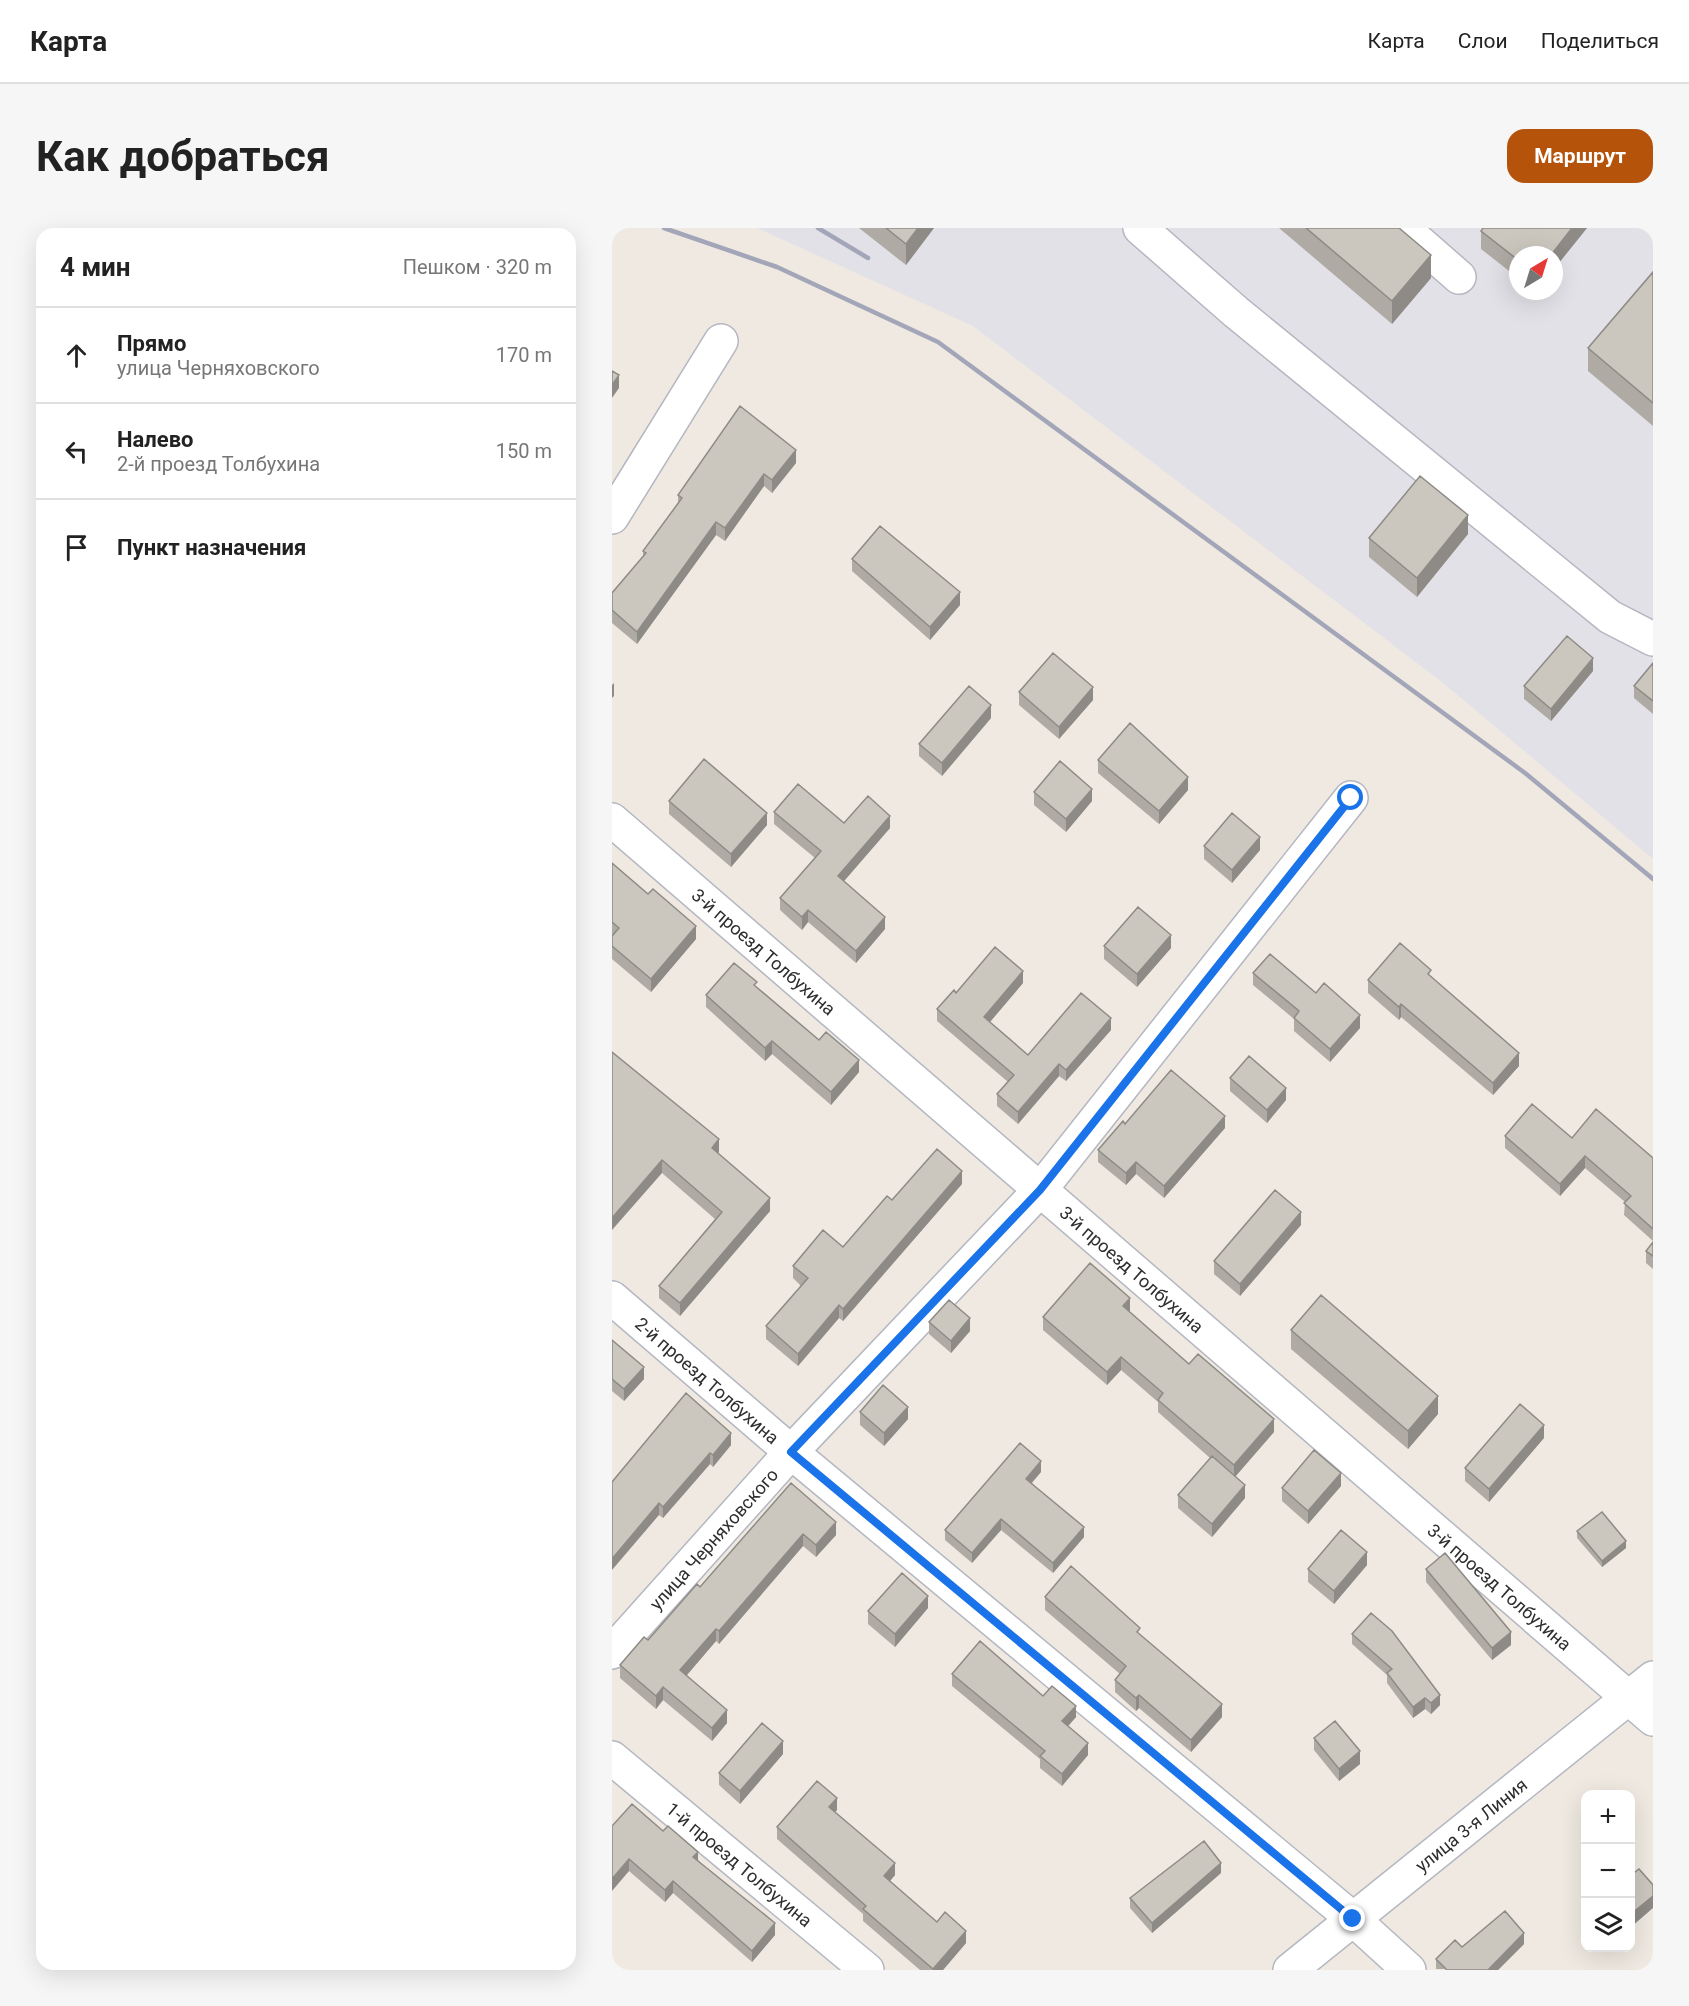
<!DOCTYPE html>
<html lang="ru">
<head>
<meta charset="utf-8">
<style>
	body { margin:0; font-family:Roboto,sans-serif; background:#f6f6f6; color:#222 }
	.controls { position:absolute; right:18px; bottom:18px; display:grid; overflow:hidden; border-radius:12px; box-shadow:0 6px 24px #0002 }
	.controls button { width:54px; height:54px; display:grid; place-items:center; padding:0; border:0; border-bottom:2px solid #e0e0e0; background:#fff; color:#222; font:30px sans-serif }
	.compass { position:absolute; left:897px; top:18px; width:54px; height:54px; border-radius:50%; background:#fff; box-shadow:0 6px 24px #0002; rotate:38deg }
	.stop { position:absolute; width:18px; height:18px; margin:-14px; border:4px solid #1a73e8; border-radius:50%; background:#fff }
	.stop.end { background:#1a73e8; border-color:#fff; box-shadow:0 2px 6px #0008 }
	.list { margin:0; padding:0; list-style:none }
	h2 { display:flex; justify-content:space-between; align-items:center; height:78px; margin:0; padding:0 24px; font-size:26px }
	h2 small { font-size:20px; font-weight:400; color:#767676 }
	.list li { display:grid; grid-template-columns:39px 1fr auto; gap:18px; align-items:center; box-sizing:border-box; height:96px; padding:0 24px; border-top:2px solid #e0e0e0 }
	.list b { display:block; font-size:22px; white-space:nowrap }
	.list p { margin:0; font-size:20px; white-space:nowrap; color:#767676 }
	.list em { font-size:20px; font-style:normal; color:#767676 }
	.icon { flex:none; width:33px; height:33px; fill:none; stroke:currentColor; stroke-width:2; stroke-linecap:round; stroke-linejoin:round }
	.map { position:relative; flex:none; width:1041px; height:1742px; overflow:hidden; border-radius:18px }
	header { display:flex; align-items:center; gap:36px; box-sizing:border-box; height:84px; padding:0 30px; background:#fff; border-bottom:2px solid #e0e0e0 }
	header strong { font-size:28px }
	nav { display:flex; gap:33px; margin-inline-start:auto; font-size:21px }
	.intro { display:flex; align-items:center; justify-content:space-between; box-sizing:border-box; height:144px; padding:0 36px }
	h1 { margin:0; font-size:42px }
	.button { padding:15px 27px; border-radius:18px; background:#b45309; color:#fff; font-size:21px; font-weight:700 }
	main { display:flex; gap:36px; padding:0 36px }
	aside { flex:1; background:#fff; border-radius:18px; box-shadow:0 6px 24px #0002 }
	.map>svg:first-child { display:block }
	.industrial { fill:#e3e1e8; fill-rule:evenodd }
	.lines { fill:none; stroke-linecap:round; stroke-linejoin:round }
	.minor-casing { stroke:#b4b7c1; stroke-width:36 }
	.minor { stroke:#fff; stroke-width:33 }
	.rail { stroke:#a3a6b8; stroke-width:4.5 }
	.wall { fill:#afaba4 }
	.shaded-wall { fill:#8e8b86 }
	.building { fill:#cbc7bf; stroke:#8e8b86; stroke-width:1.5 }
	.route { stroke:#1a73e8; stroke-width:8 }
	.labels { text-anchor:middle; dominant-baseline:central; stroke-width:6; stroke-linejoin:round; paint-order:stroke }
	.street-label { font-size:18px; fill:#2e2e2e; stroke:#fff }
</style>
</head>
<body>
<header>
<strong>Карта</strong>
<nav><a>Карта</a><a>Слои</a><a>Поделиться</a></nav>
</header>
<div class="intro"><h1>Как добраться</h1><a class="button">Маршрут</a></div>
<main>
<aside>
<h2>4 мин<small>Пешком · 320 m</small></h2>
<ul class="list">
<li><svg class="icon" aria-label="ahead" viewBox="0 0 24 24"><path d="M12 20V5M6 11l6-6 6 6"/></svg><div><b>Прямо</b><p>улица Черняховского</p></div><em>170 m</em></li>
<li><svg class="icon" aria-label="left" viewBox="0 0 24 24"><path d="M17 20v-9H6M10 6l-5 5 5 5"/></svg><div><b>Налево</b><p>2-й проезд Толбухина</p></div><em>150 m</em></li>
<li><svg class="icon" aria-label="arrive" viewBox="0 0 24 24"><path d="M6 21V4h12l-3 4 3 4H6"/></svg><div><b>Пункт назначения</b></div></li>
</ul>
</aside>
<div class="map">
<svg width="1041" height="1742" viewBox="0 0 1041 1742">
	<rect width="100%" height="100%" fill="#efe9e1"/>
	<path class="industrial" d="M 145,0 L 1041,0 L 1041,631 L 830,454 L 361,98 ZM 906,27 L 942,27 L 942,63 L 906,63 Z"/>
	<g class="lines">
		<g class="minor-casing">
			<g id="minor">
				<path d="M 528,0 L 624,84 L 998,389 L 1041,411"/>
				<path d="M 791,0 L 847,49"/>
				<path d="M 0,289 L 109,113"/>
				<path id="s1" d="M 0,592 L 1041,1491"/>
				<path id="s2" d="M 0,1070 L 179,1224 L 741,1691 L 797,1742"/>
				<path id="s3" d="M 0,1424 L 179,1224 L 428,962 L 739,570"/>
				<path id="s4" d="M 0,1530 L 255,1742"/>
				<path id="s5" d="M 678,1742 L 1041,1450"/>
			</g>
		</g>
		<use href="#minor" class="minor"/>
		<path class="rail" d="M 52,0 L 165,39 L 326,114 L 913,545 L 1041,651
			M 206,0 L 256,30"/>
	</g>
	<path class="wall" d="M 247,0 L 322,0 L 294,37 Z
		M 667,0 L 787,0 L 819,50 L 780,96 Z
		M 975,0 L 942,41 L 942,27 L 906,27 L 906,50 L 869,21 L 869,3 Z
		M 1041,44 L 1041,198 L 976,143 L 976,120 Z
		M 184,235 L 160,265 L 152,258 L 113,313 L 104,307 L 25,416 L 0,395 L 0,365 L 31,329 L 31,323 L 66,276 L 66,267 Z
		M 856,306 L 805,369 L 757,329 L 757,310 Z
		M 240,331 L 348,377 L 318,412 L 240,343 Z
		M 1041,435 L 1041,486 L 1022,470 L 1022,458 Z
		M 981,443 L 939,493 L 912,471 L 912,458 Z
		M 407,464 L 481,472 L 447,511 L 407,477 Z
		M 379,490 L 330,548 L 307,528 L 307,516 Z
		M 486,532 L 576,562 L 547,596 L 486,545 Z
		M 422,564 L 480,573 L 454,604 L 422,577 Z
		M 57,573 L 155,597 L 119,639 L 57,586 Z
		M 162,584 L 232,595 L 278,600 L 232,653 L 273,701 L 244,735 L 196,694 L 190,702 L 168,682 L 168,670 L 203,630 L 162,596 Z
		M 592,618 L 648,622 L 620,655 L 592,631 Z
		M 0,635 L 36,666 L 84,711 L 39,764 L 0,731 Z
		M 492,718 L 559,720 L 525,759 L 492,731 Z
		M 641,745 L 704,765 L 748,800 L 718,834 L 682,803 L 682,791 L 641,757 Z
		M 819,749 L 907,838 L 881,867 L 789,789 L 787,792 L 756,765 L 756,752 Z
		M 411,755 L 378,794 L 416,827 L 499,802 L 454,853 L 447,848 L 406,896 L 385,878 L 385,866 L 396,854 L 325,793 L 325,781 L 344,765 Z
		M 145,759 L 207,812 L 247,844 L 219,877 L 160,826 L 153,833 L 94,779 L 94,767 Z
		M 0,824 L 107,924 L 106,925 L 158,983 L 68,1088 L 47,1070 L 47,1058 L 103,991 L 50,945 Z
		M 618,850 L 674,872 L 655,895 L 618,863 Z
		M 513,896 L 613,900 L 552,970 L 524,946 L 514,957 L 486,934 L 486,922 Z
		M 893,908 L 960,910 L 1041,930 L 1041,1013 L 1012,987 L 1013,974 L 973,940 L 948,968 L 893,920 Z
		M 350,956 L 231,1093 L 227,1090 L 186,1138 L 154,1111 L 154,1098 L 189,1058 L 181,1050 L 181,1038 L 231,1019 L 280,972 Z
		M 689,997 L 628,1068 L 602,1046 L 602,1033 Z
		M 1041,1014 L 1041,1041 L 1034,1035 L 1034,1023 Z
		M 518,1082 L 518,1084 L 577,1136 L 662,1204 L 623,1249 L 633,1270 L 600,1309 L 566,1280 L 566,1267 L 598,1230 L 546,1184 L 546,1174 L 509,1142 L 495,1157 L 431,1102 L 431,1089 Z
		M 317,1094 L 358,1103 L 339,1125 L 317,1106 Z
		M 679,1102 L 826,1186 L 796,1221 L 679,1121 Z
		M 0,1112 L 32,1151 L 12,1173 L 0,1163 Z
		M 248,1184 L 296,1191 L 272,1218 L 248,1197 Z
		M 932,1210 L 877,1274 L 853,1253 L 853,1240 Z
		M 119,1217 L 101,1239 L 98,1236 L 51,1290 L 0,1254 Z
		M 429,1244 L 420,1255 L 472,1309 L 441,1345 L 389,1302 L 360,1335 L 333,1312 L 333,1302 Z
		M 179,1255 L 224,1307 L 204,1329 L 191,1318 L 107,1416 L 104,1413 L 75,1447 L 115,1495 L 100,1513 L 51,1472 L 44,1481 L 8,1450 L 8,1437 L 36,1412 L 88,1359 Z
		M 729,1258 L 696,1296 L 670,1273 L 670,1260 Z
		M 965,1303 L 1014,1320 L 990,1339 L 965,1310 Z
		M 755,1337 L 722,1376 L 696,1354 L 696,1341 Z
		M 814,1341 L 899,1417 L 880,1432 L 814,1354 Z
		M 433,1369 L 528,1406 L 610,1489 L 579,1524 L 527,1480 L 524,1483 L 503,1464 L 503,1452 L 508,1446 L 433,1382 Z
		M 316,1380 L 283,1419 L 256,1396 L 256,1383 Z
		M 740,1406 L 828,1477 L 819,1486 L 813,1481 L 801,1490 L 775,1455 L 775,1447 L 740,1416 Z
		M 340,1446 L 431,1468 L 464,1489 L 456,1498 L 476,1527 L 450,1558 L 428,1540 L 428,1531 L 340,1458 Z
		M 702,1510 L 748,1536 L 727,1553 L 702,1522 Z
		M 171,1526 L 128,1576 L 107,1557 L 107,1545 Z
		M 225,1582 L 223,1584 L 283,1647 L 278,1653 L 325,1694 L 354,1715 L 331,1742 L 308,1742 L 251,1693 L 251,1686 L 165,1611 L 165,1599 Z
		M 0,1598 L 86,1632 L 163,1707 L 140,1734 L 61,1665 L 53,1674 L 17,1643 Z
		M 609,1645 L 540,1705 L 518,1680 L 518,1670 Z
		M 912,1716 L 886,1742 L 824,1741 L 824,1731 L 850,1719 Z"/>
	<path class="shaded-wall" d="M 306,0 L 322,0 L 294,37 L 294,16 Z
		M 960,0 L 975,0 L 942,41 L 942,27 L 939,27 Z
		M 819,27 L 819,50 L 780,96 L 780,73 Z
		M 7,147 L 7,160 L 0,170 L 0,157 Z
		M 184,222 L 184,235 L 160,265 L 160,252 Z
		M 152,246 L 152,258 L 113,313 L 113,300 Z
		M 856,287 L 856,306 L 805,369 L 805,350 Z
		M 104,294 L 104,307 L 25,416 L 25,404 Z
		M 348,364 L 348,377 L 318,412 L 318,399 Z
		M 981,430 L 981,443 L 939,493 L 939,481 Z
		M 2,455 L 2,468 L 0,470 L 0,457 Z
		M 481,459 L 481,472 L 447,511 L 447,499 Z
		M 379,477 L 379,490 L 330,548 L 330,535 Z
		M 576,549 L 576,562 L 547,596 L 547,583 Z
		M 480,561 L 480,573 L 454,604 L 454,591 Z
		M 155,585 L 155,597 L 119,639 L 119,626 Z
		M 278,588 L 278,600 L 226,660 L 226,648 Z
		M 648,609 L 648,622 L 620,655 L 620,642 Z
		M 196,682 L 196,694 L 190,702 L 190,689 Z
		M 273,689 L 273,701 L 244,735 L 244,723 Z
		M 84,698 L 84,711 L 39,764 L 39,751 Z
		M 559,707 L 559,720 L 525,759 L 525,746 Z
		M 411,743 L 411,755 L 372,801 L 372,789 Z
		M 789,776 L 789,789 L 787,792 L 787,779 Z
		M 748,787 L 748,800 L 718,834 L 718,821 Z
		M 499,790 L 499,802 L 454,853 L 454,842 Z
		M 160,813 L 160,826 L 153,833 L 153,820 Z
		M 907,825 L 907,838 L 881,867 L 881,855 Z
		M 247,832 L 247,844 L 219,877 L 219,864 Z
		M 447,836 L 447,848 L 406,896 L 406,884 Z
		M 674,860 L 674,872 L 655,895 L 655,882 Z
		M 613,888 L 613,900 L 552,970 L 552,958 Z
		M 107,911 L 107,924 L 100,932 L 100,920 Z
		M 973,928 L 973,940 L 948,968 L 948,956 Z
		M 50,932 L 50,945 L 0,1002 L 0,990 Z
		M 524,934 L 524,946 L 514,957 L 514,945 Z
		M 350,943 L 350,956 L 231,1093 L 231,1081 Z
		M 158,970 L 158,983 L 68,1088 L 68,1075 Z
		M 689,984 L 689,997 L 628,1068 L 628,1056 Z
		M 518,1070 L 518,1082 L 511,1091 L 511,1078 Z
		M 227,1077 L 227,1090 L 186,1138 L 186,1126 Z
		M 358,1090 L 358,1103 L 339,1125 L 339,1113 Z
		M 509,1129 L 509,1142 L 495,1157 L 495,1144 Z
		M 32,1139 L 32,1151 L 12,1173 L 12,1161 Z
		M 826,1168 L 826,1186 L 796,1221 L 796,1203 Z
		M 296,1179 L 296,1191 L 272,1218 L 272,1205 Z
		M 662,1191 L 662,1204 L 622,1250 L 622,1237 Z
		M 932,1197 L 932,1210 L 877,1274 L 877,1261 Z
		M 119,1205 L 119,1217 L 101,1239 L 101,1227 Z
		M 98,1225 L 98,1236 L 51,1290 L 51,1279 Z
		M 429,1233 L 429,1244 L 414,1261 L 414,1251 Z
		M 729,1245 L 729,1258 L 696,1296 L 696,1283 Z
		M 633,1257 L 633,1270 L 600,1309 L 600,1296 Z
		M 47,1275 L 47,1287 L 0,1342 L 0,1331 Z
		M 389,1291 L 389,1302 L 360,1335 L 360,1325 Z
		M 224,1294 L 224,1307 L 204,1329 L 204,1317 Z
		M 472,1299 L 472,1309 L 441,1345 L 441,1335 Z
		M 191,1306 L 191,1318 L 107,1416 L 107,1403 Z
		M 1014,1313 L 1014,1320 L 990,1339 L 990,1333 Z
		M 755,1324 L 755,1337 L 722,1376 L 722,1363 Z
		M 316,1368 L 316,1380 L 283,1419 L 283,1406 Z
		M 104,1401 L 104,1413 L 68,1455 L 68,1442 Z
		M 899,1404 L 899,1417 L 880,1432 L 880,1420 Z
		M 51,1459 L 51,1472 L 44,1481 L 44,1468 Z
		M 527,1467 L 527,1480 L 524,1483 L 524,1470 Z
		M 828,1467 L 828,1477 L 819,1486 L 819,1475 Z
		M 813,1470 L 813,1481 L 801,1490 L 801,1479 Z
		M 610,1476 L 610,1489 L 579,1524 L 579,1512 Z
		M 464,1478 L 464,1489 L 450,1505 L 450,1493 Z
		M 115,1482 L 115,1495 L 100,1513 L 100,1500 Z
		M 171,1513 L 171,1526 L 128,1576 L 128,1563 Z
		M 476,1515 L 476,1527 L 450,1558 L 450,1546 Z
		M 748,1523 L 748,1536 L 727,1553 L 727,1541 Z
		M 225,1570 L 225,1582 L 217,1591 L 217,1579 Z
		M 86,1624 L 86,1636 L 81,1629 Z
		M 17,1631 L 17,1643 L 0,1663 L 0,1651 Z
		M 283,1635 L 283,1647 L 272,1660 L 272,1648 Z
		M 609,1635 L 609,1645 L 540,1705 L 540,1695 Z
		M 61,1653 L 61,1665 L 53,1674 L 53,1662 Z
		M 1041,1668 L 1041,1680 L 1019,1699 L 1019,1686 Z
		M 163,1695 L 163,1707 L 140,1734 L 140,1723 Z
		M 354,1703 L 354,1715 L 331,1742 L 321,1742 Z
		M 912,1705 L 912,1716 L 886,1742 L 876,1742 Z"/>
	<path class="building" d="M 274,0 L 306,0 L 294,16 Z
		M 694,0 L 787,0 L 819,27 L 780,73 Z
		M 871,0 L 960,0 L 939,27 L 906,27 L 906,32 L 869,3 Z
		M 1041,44 L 1041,175 L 976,120 Z
		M 0,143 L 7,147 L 0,157 Z
		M 128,178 L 184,222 L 160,252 L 152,246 L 113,300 L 104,294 L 25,404 L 0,382 L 0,365 L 34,325 L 31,323 L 70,270 L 66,267 Z
		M 808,248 L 856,287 L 805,350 L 757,310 Z
		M 268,298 L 348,364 L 318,399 L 240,331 Z
		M 955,408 L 981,430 L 939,481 L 912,458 Z
		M 441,425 L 481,459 L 447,499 L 407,464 Z
		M 1041,435 L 1041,473 L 1022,458 Z
		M 357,458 L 379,477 L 330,535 L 307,516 Z
		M 518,495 L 576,549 L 547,583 L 486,532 Z
		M 92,531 L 155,585 L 119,626 L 57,573 Z
		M 448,533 L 480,561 L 454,591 L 422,564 Z
		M 186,556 L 232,595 L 256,568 L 278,588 L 226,648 L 273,689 L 244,723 L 196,682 L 190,689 L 168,670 L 209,623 L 162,584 Z
		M 620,585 L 648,609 L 620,642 L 592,618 Z
		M 0,635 L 36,666 L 41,661 L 84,698 L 39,751 L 0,718 L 0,708 L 7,700 L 0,694 Z
		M 526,679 L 559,707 L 525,746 L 492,718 Z
		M 788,715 L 819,742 L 816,746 L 907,825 L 881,855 L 789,776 L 787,779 L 756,752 Z
		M 383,719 L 411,743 L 372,789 L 416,827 L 469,765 L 499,790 L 454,842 L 447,836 L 406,884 L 385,866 L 402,847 L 325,781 L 342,762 L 344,765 Z
		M 658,726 L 704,765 L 712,755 L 748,787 L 718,821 L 682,790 L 687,783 L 641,745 Z
		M 122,735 L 145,754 L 142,757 L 207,812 L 214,804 L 247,832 L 219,864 L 160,813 L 153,820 L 94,767 Z
		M 0,824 L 107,911 L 100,920 L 158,970 L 68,1075 L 47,1058 L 110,984 L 50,932 L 0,990 Z
		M 637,828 L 674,860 L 655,882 L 618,850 Z
		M 559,842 L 613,888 L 552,958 L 524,934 L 514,945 L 486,922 L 511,893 L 513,896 Z
		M 920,876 L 960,910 L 984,881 L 1041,930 L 1041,1001 L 1012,975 L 1019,968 L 973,928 L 948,956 L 893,908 Z
		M 325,921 L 350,943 L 231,1081 L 227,1077 L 186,1126 L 154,1098 L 196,1050 L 181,1038 L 211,1002 L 231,1019 L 275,968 L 280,972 Z
		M 663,962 L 689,984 L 628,1056 L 602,1033 Z
		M 1041,1014 L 1041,1028 L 1034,1023 Z
		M 478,1035 L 518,1070 L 511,1078 L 577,1136 L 586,1126 L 662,1191 L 622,1237 L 546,1172 L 551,1165 L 509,1129 L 495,1144 L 431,1089 Z
		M 709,1067 L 826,1168 L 796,1203 L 679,1102 Z
		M 337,1072 L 358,1090 L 339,1113 L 317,1094 Z
		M 0,1112 L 32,1139 L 12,1161 L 0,1151 Z
		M 271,1157 L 296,1179 L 272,1205 L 248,1184 Z
		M 74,1165 L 119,1205 L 101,1227 L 98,1225 L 51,1279 L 47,1275 L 0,1331 L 0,1254 Z
		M 908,1176 L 932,1197 L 877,1261 L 853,1240 Z
		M 408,1215 L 429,1233 L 414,1251 L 472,1299 L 441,1335 L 389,1291 L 360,1325 L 333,1302 Z
		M 702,1222 L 729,1245 L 696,1283 L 670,1260 Z
		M 600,1228 L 633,1257 L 600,1296 L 566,1267 Z
		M 179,1255 L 224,1294 L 204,1317 L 191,1306 L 107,1403 L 104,1401 L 68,1442 L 115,1482 L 100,1500 L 51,1459 L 44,1468 L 8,1437 L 32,1409 L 36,1412 L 85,1356 L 88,1359 Z
		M 990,1284 L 1014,1313 L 990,1333 L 965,1303 Z
		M 729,1302 L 755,1324 L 722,1363 L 696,1341 Z
		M 833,1325 L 899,1404 L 880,1420 L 814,1341 Z
		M 459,1338 L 528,1400 L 525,1404 L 610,1476 L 579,1512 L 527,1467 L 524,1470 L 503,1452 L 514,1438 L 433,1369 Z
		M 290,1345 L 316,1368 L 283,1406 L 256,1383 Z
		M 759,1385 L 780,1403 L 828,1467 L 819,1475 L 813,1470 L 801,1479 L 775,1445 L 780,1441 L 740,1406 Z
		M 368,1413 L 431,1468 L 440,1458 L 464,1478 L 450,1493 L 476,1515 L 450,1546 L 428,1528 L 433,1523 L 340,1446 Z
		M 723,1493 L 748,1523 L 727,1541 L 702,1510 Z
		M 150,1495 L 171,1513 L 128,1563 L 107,1545 Z
		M 205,1553 L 225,1570 L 217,1579 L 283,1635 L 272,1648 L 325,1694 L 333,1684 L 354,1703 L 321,1741 L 251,1681 L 254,1678 L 165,1599 Z
		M 20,1576 L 51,1603 L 56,1598 L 86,1624 L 81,1629 L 163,1695 L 140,1723 L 61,1653 L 53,1662 L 17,1631 L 0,1651 L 0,1598 Z
		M 592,1613 L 609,1635 L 540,1695 L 518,1670 Z
		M 1027,1641 L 1041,1657 L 1041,1668 L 1019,1686 L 1018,1648 Z
		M 893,1683 L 912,1705 L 876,1742 L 835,1742 L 824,1731 L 843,1712 L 850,1719 Z"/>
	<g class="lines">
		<path class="route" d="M 739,570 L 428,962 L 179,1224 L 741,1691"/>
	</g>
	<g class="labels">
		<g class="street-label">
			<text stroke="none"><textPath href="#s1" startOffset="201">3-й проезд Толбухина</textPath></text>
			<text stroke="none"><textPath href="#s1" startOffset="687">3-й проезд Толбухина</textPath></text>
			<text stroke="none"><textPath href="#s2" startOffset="126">2-й проезд Толбухина</textPath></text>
			<text stroke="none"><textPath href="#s3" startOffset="152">улица Черняховского</textPath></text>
			<text stroke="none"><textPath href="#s1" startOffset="1173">3-й проезд Толбухина</textPath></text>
			<text stroke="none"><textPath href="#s5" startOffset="232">улица 3-я Линия</textPath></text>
			<text stroke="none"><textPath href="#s4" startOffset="166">1-й проезд Толбухина</textPath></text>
		</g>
	</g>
</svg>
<div class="controls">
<button>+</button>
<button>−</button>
<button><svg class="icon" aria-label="layers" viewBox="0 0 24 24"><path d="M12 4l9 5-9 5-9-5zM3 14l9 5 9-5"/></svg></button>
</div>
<svg class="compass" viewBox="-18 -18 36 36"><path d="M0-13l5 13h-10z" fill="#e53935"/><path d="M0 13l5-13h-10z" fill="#767676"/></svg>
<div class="stop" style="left:739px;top:570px"></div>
<div class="stop end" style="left:741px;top:1691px"></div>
</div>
</main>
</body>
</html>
